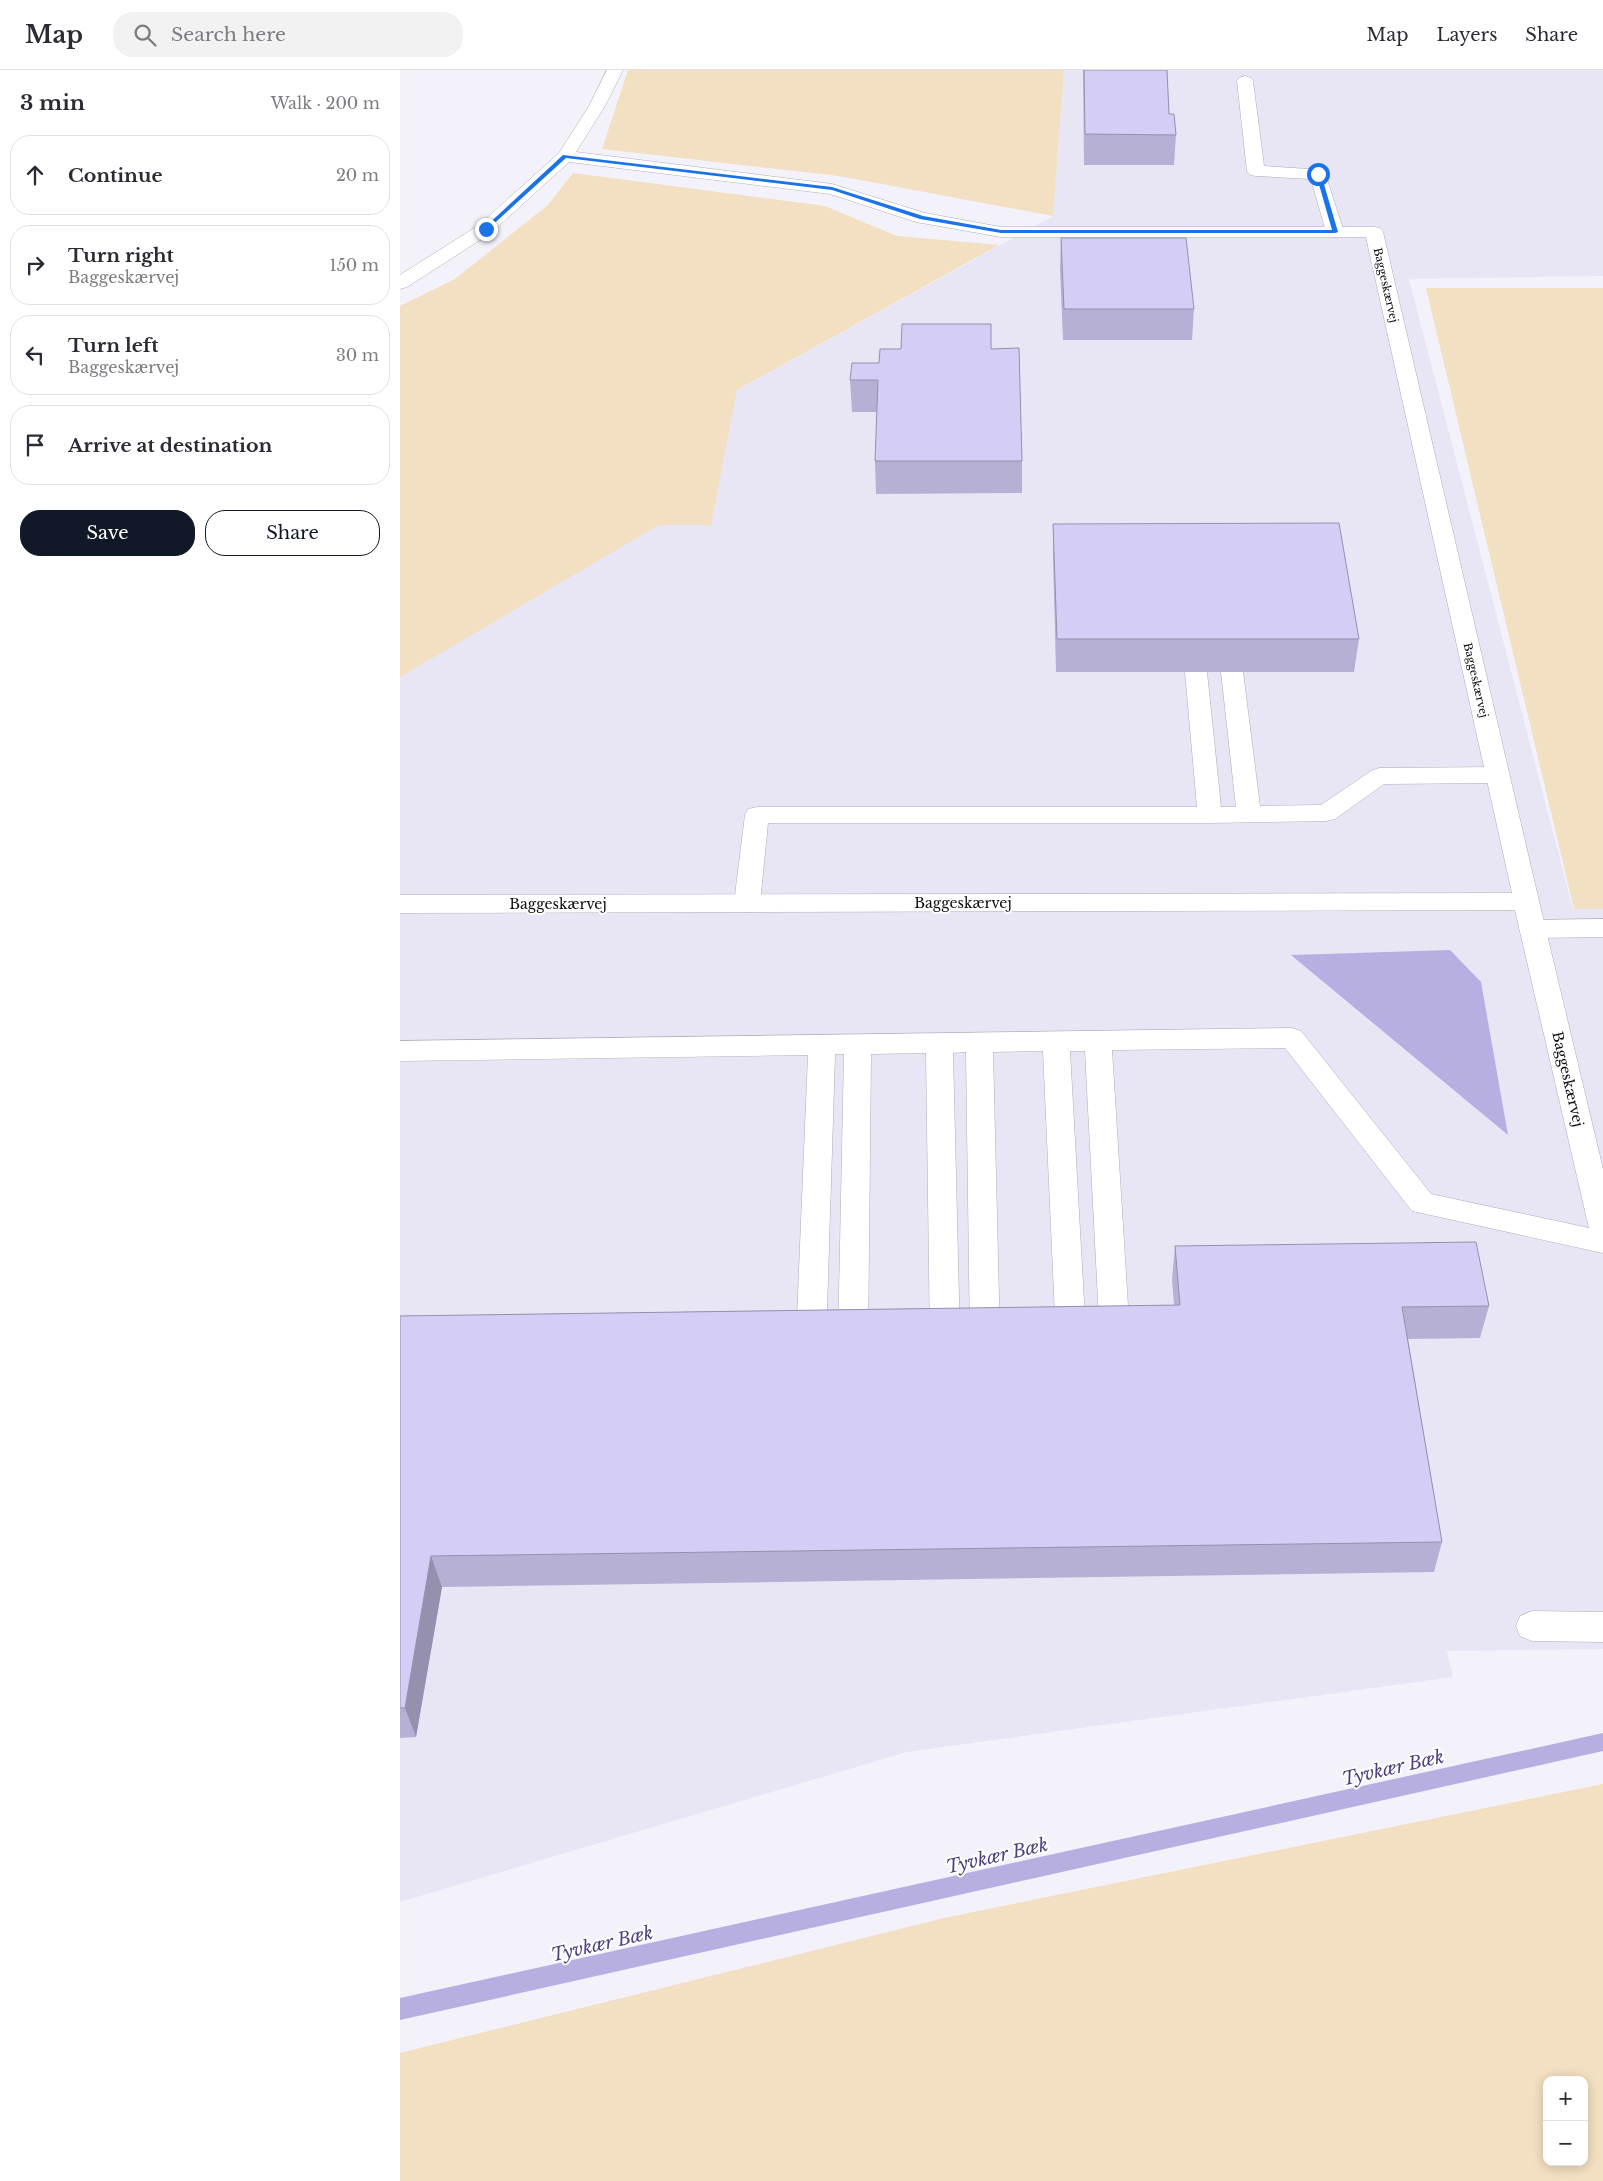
<!DOCTYPE html>
<html lang="en">
<head>
<meta charset="utf-8">
<style>
	body { margin:0; font-family:"Libre Baskerville",serif; background:#f2f2f3; color:#2b2b33 }
	.controls { position:absolute; right:15px; bottom:15px; display:grid; overflow:hidden; border-radius:10px; box-shadow:0 2px 12px #0003 }
	.controls button { width:45px; height:45px; display:grid; place-items:center; padding:0; border:0; border-bottom:1px solid #e1e1e2; background:#fff; color:#2b2b33; font:25px sans-serif }
	.stop { position:absolute; width:15px; height:15px; margin:-11px; border:4px solid #1a73e8; border-radius:50%; background:#fff }
	.stop.end { background:#1a73e8; border-color:#fff; box-shadow:0 1px 5px #0008 }
	.list { margin:0; padding:0; list-style:none }
	h2 { display:flex; justify-content:space-between; align-items:center; height:65px; margin:0; padding:0 20px; font-size:21px }
	h2 small { font-size:16px; font-weight:400; color:#7c7c81 }
	.list li { display:grid; grid-template-columns:32px 1fr auto; gap:15px; align-items:center; box-sizing:border-box; height:80px; margin:0 10px 10px; padding:0 10px; border:1px solid #e1e1e2; border-radius:20px }
	.list b { display:block; font-size:19px; white-space:nowrap }
	.list p { margin:0; font-size:16px; white-space:nowrap; color:#7c7c81 }
	.list em { font-size:16px; font-style:normal; color:#7c7c81 }
	.actions { display:flex; gap:10px; padding:15px 20px }
	.actions a { flex:1; padding:11px 0; border:1px solid #111827; border-radius:20px; text-align:center; font-size:18px; color:#111827 }
	.actions .main { background:#111827; color:#fff }
	.icon { flex:none; width:28px; height:28px; fill:none; stroke:currentColor; stroke-width:2; stroke-linecap:round; stroke-linejoin:round }
	.map { position:relative; flex:none; width:1203px; height:2111px; overflow:hidden }
	header { display:flex; align-items:center; gap:30px; box-sizing:border-box; height:70px; padding:0 25px; background:#fff; border-bottom:1px solid #e1e1e2 }
	header strong { font-size:24px }
	nav { display:flex; gap:28px; margin-inline-start:auto; font-size:18px }
	.search { width:350px; height:45px; background:#f2f2f3; display:flex; align-items:center; gap:12px; box-sizing:border-box; padding:0 18px; border-radius:20px; color:#7c7c81; font-size:19px }
	main { display:flex }
	aside { flex:1; background:#fff }
	.map>svg:first-child { display:block }
	.built { fill:#e8e6f5 }
	.green { fill:#f3dfc1; fill-rule:evenodd }
	.water { fill:#b7afe2 }
	.lines { fill:none; stroke-linecap:round; stroke-linejoin:round }
	.stream { fill:#b7afe2; fill-rule:evenodd }
	.service-casing { stroke:#aeadb5; stroke-width:1 }
	.minor-casing { stroke:#aeadb5; stroke-width:1 }
	.service { fill:#fff; fill-rule:evenodd }
	.minor { fill:#fff; fill-rule:evenodd }
	.wall { fill:#b6b1d4 }
	.shaded-wall { fill:#9490ad }
	.building { fill:#d4cef7; stroke:#9490ad }
	.route { fill:#1a73e8 }
	.labels { text-anchor:middle; dominant-baseline:central; stroke-width:4; stroke-linejoin:round; paint-order:stroke }
	.far-street-label { font-size:11px; fill:#0c0c0e; stroke:#fff }
	.street-label { font-size:14px; fill:#0c0c0e; stroke:#fff }
	.near-water-label { font-size:18px; font-style:italic; fill:#4e3f7e; stroke:#fff }
</style>
</head>
<body>
<header>
<strong>Map</strong>
<div class="search"><svg class="icon" aria-label="search" viewBox="0 0 24 24"><circle cx="10" cy="10" r="6"/><path d="M15 15l6 6"/></svg>Search here</div>
<nav><a>Map</a><a>Layers</a><a>Share</a></nav>
</header>
<main>
<aside>
<h2>3 min<small>Walk · 200 m</small></h2>
<ul class="list">
<li><svg class="icon" aria-label="ahead" viewBox="0 0 24 24"><path d="M12 20V5M6 11l6-6 6 6"/></svg><div><b>Continue</b></div><em>20 m</em></li>
<li><svg class="icon" aria-label="right" viewBox="0 0 24 24"><path d="M7 20v-9h11M14 6l5 5-5 5"/></svg><div><b>Turn right</b><p>Baggeskærvej</p></div><em>150 m</em></li>
<li><svg class="icon" aria-label="left" viewBox="0 0 24 24"><path d="M17 20v-9H6M10 6l-5 5 5 5"/></svg><div><b>Turn left</b><p>Baggeskærvej</p></div><em>30 m</em></li>
<li><svg class="icon" aria-label="arrive" viewBox="0 0 24 24"><path d="M6 21V4h12l-3 4 3 4H6"/></svg><div><b>Arrive at destination</b></div></li>
</ul>
<div class="actions"><a class="main">Save</a><a>Share</a></div>
</aside>
<div class="map">
<svg width="1203" height="2111" viewBox="0 0 1203 2111">
	<rect width="100%" height="100%" fill="#f3f2fa"/>
	<path class="built" d="M 664,0 L 1203,0 L 1203,206 L 1009,209 L 1173,839 L 1203,839 L 1203,1579 L 1047,1581 L 1053,1607 L 507,1682 L 0,1832 L 0,506 L 653,146 Z"/>
	<path class="green" d="M 228,0 L 664,0 L 653,146 L 439,106 L 202,79 Z
		M 173,103 L 425,136 L 497,166 L 599,175 L 337,320 L 311,455 L 259,455 L 0,607 L 0,236 L 55,209 L 148,135 Z
		M 1026,218 L 1203,218 L 1203,839 L 1174,839 Z
		M 1203,1714 L 1203,2111 L 0,2111 L 0,1983 L 544,1848 ZM 1147,2010 L 1184,2010 L 1184,2092 L 1147,2092 Z"/>
	<path class="water" d="M 1050,880 L 1081,912 L 1108,1065 L 891,885 Z"/>
	<g class="lines">
		<path class="stream" d="M 1203,1663 L 1203,1681 L 0,1950 L 0,1928 Z"/>
		<g class="service-casing">
			<path id="service" d="M 845,6 L 851,8 L 853,11 L 864,96 L 924,100 L 944,162 L 941,166 L 935,167 L 929,166 L 926,162 L 911,109 L 856,106 L 850,105 L 847,101 L 837,11 L 839,8 Z
				M 796,595 L 804,597 L 807,602 L 821,737 L 836,737 L 821,602 L 824,597 L 832,595 L 840,597 L 843,602 L 860,736 L 921,735 L 971,701 L 979,698 L 1097,697 L 1105,700 L 1109,705 L 1105,710 L 1097,713 L 984,714 L 935,749 L 926,751 L 810,753 L 368,753 L 360,833 L 356,839 L 347,842 L 338,839 L 334,833 L 345,745 L 348,739 L 357,737 L 797,737 L 785,602 L 788,597 Z
				M 1203,849 L 1203,867 L 1132,868 L 1123,865 L 1119,859 L 1123,853 L 1132,850 Z
				M 892,958 L 901,961 L 1031,1124 L 1203,1161 L 1203,1183 L 1012,1141 L 885,978 L 712,980 L 730,1268 L 726,1276 L 715,1280 L 704,1276 L 700,1268 L 685,981 L 670,981 L 686,1268 L 682,1276 L 671,1280 L 660,1276 L 656,1268 L 643,981 L 593,982 L 600,1270 L 596,1278 L 585,1282 L 574,1278 L 570,1270 L 566,982 L 553,983 L 560,1270 L 556,1278 L 545,1282 L 534,1278 L 530,1270 L 526,983 L 471,984 L 468,1272 L 464,1281 L 453,1284 L 442,1281 L 438,1272 L 444,984 L 435,984 L 426,1272 L 422,1281 L 411,1284 L 400,1281 L 396,1272 L 408,985 L 0,991 L 0,971 Z
				M 1132,1541 L 1203,1542 L 1203,1572 L 1132,1571 L 1120,1566 L 1116,1556 L 1120,1546 Z"/>
		</g>
		<g class="minor-casing">
			<path id="minor" d="M 207,0 L 223,0 L 205,36 L 176,82 L 432,114 L 525,143 L 601,157 L 974,157 L 980,158 L 983,162 L 1139,831 L 1203,1099 L 1203,1169 L 1193,1166 L 1189,1158 L 1115,840 L 0,843 L 0,825 L 1112,823 L 966,167 L 601,167 L 516,152 L 430,124 L 169,92 L 91,163 L 7,217 L 0,219 L 0,205 L 79,155 L 159,83 L 189,36 Z"/>
		</g>
		<use href="#service" class="service"/>
		<use href="#minor" class="minor"/>
	</g>
	<path class="wall" d="M 683,0 L 767,0 L 769,44 L 776,65 L 774,95 L 684,95 Z
		M 661,168 L 794,239 L 792,270 L 663,270 L 660,199 Z
		M 591,279 L 622,391 L 622,423 L 476,424 L 475,391 L 477,342 L 452,342 L 450,310 L 479,293 Z
		M 653,454 L 959,569 L 954,602 L 656,602 L 653,486 Z
		M 775,1176 L 1089,1236 L 1080,1268 L 1008,1269 L 1042,1472 L 1034,1502 L 42,1517 L 16,1667 L 0,1668 L 0,1246 L 774,1235 L 772,1209 Z"/>
	<path class="shaded-wall" d="M 31,1486 L 42,1517 L 16,1667 L 5,1638 Z"/>
	<path class="building" d="M 684,0 L 767,0 L 769,44 L 774,44 L 776,65 L 685,64 Z
		M 661,168 L 786,168 L 794,239 L 664,239 Z
		M 502,254 L 591,254 L 591,279 L 619,278 L 622,391 L 475,391 L 478,310 L 450,310 L 452,293 L 479,293 L 480,279 L 501,279 Z
		M 939,453 L 959,569 L 657,569 L 653,454 Z
		M 1076,1172 L 1089,1236 L 1002,1237 L 1042,1472 L 31,1486 L 5,1638 L 0,1638 L 0,1246 L 780,1235 L 775,1176 Z"/>
	<path class="route" d="M 163,85 L 432,117 L 523,146 L 601,160 L 932,160 L 916,104 L 918,103 L 921,104 L 938,162 L 935,163 L 601,163 L 520,149 L 432,120 L 166,88 L 87,160 L 84,160 L 84,158 Z"/>
	<g class="labels">
		<g class="far-street-label">
			<text transform="translate(986 215) rotate(77)">Baggeskærvej</text>
			<text transform="translate(1076 610) rotate(77)">Baggeskærvej</text>
		</g>
		<g class="street-label">
			<text x="563" y="833">Baggeskærvej</text>
			<text x="158" y="834">Baggeskærvej</text>
			<text transform="translate(1168 1009) rotate(77)">Baggeskærvej</text>
		</g>
		<g class="near-water-label">
			<text transform="translate(993 1698) rotate(-13)">Tyvkær Bæk</text>
			<text transform="translate(597 1786) rotate(-13)">Tyvkær Bæk</text>
			<text transform="translate(202 1874) rotate(-13)">Tyvkær Bæk</text>
		</g>
	</g>
</svg>
<div class="controls">
<button>+</button>
<button>−</button>
</div>
<div class="stop" style="left:918px;top:104px"></div>
<div class="stop end" style="left:86px;top:159px"></div>
</div>
</main>
</body>
</html>
